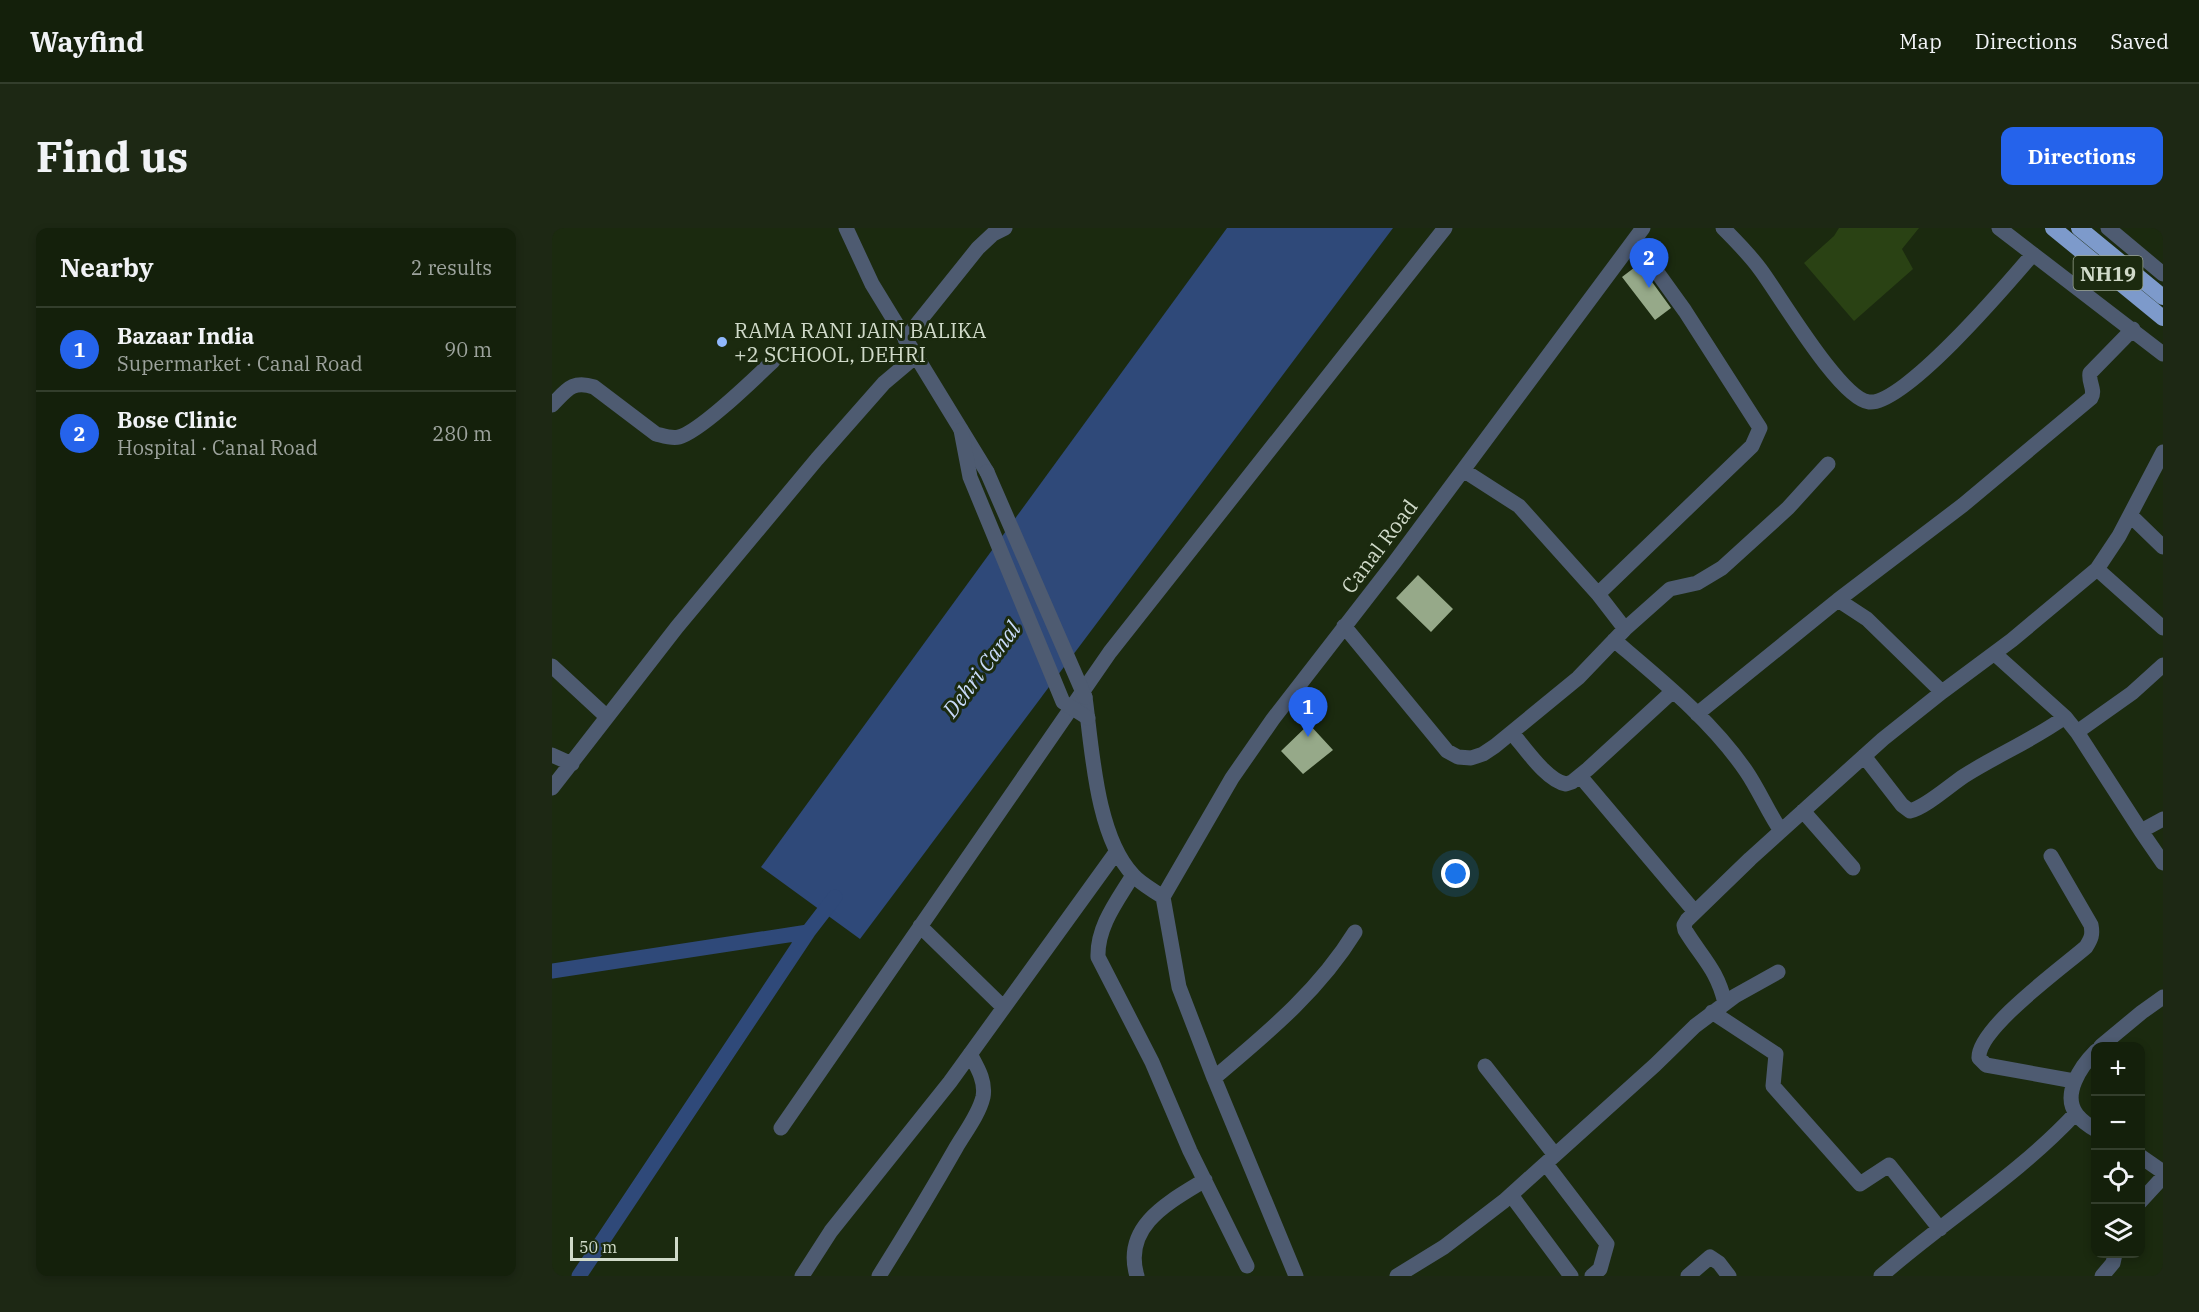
<!DOCTYPE html>
<html lang="en">
<head>
<meta charset="utf-8">
<style>
	body { margin:0; font-family:"IBM Plex Serif",serif; background:#1d2814; color:#f1f3f6 }
	.controls { position:absolute; right:18px; bottom:18px; display:grid; overflow:hidden; border-radius:12px; box-shadow:0 3px 9px #0003 }
	.controls button { width:54px; height:54px; display:grid; place-items:center; padding:0; border:0; border-bottom:2px solid #333e2c; background:#14200b; color:#f1f3f6; font:30px sans-serif }
	.scale { position:absolute; left:18px; bottom:15px; width:108px; box-sizing:border-box; padding-left:6px; border:3px solid #d0dac9; border-top:0; font-size:16px; line-height:21px; white-space:nowrap; color:#d0dac9; -webkit-text-stroke:4px #1b2a0f; paint-order:stroke }
	.you { position:absolute; left:904px; top:646px; width:21px; height:21px; margin:-15px; border:4px solid #fff; border-radius:50%; background:#1a73e8; box-shadow:0 0 0 9px #1a73e833 }
	.badge { display:grid; place-items:center; width:39px; height:39px; border-radius:50%; background:#2563eb; color:#fff; font-size:20px; font-weight:700 }
	.pin { position:absolute; translate:-50% -50px; filter:drop-shadow(0 2px 3px #0008) }
	.pin::after { content:''; position:absolute; top:32px; width:21px; height:18px; background:inherit; clip-path:polygon(0 0,100% 0,50% 100%) }
	.list { margin:0; padding:0; list-style:none }
	h2 { display:flex; justify-content:space-between; align-items:center; height:78px; margin:0; padding:0 24px; font-size:26px }
	h2 small { font-size:20px; font-weight:400; color:#9da39d }
	.list li { display:grid; grid-template-columns:39px 1fr auto; gap:18px; align-items:center; box-sizing:border-box; height:84px; padding:0 24px; border-top:2px solid #333e2c }
	.list b { display:block; font-size:22px; white-space:nowrap }
	.list p { margin:0; font-size:20px; white-space:nowrap; color:#9da39d }
	.list em { font-size:20px; font-style:normal; color:#9da39d }
	.icon { flex:none; width:33px; height:33px; fill:none; stroke:currentColor; stroke-width:2; stroke-linecap:round; stroke-linejoin:round }
	.map { position:relative; flex:none; width:1611px; height:1048px; overflow:hidden; border-radius:12px }
	header { display:flex; align-items:center; gap:36px; box-sizing:border-box; height:84px; padding:0 30px; background:#14200b; border-bottom:2px solid #333e2c }
	header strong { font-size:28px }
	nav { display:flex; gap:33px; margin-inline-start:auto; font-size:21px }
	.intro { display:flex; align-items:center; justify-content:space-between; box-sizing:border-box; height:144px; padding:0 36px }
	h1 { margin:0; font-size:42px }
	.button { padding:15px 27px; border-radius:12px; background:#2563eb; color:#fff; font-size:21px; font-weight:700 }
	main { display:flex; gap:36px; padding:0 36px }
	aside { flex:1; background:#14200b; border-radius:12px; box-shadow:0 3px 9px #0003 }
	.map>svg:first-child { display:block }
	.green { fill:#2a4214 }
	.water { fill:#2f4979 }
	.lines { fill:none; stroke-linecap:round; stroke-linejoin:round }
	.canal { stroke:#2f4979; stroke-width:15 }
	.building { fill:#96a989 }
	.minor { stroke:#4e5b71; stroke-width:15 }
	.trunk { stroke:#7d9acb; stroke-width:16 }
	.minor-bridge { stroke:#4e5b71; stroke-width:15 }
	.poi-dot { fill:#90b8fd; stroke:#1b2a0f; stroke-width:2 }
	.labels { text-anchor:middle; dominant-baseline:central; stroke-width:6; stroke-linejoin:round; paint-order:stroke }
	.shield { fill:#1b2a0f; stroke:#9aa591; stroke-width:1.5 }
	.shield-label { font-size:20px; font-weight:bold; fill:#d0dac9 }
	.poi-label { font-size:21px; fill:#d0dac9; stroke:#1b2a0f; text-anchor:start }
	.street-label { font-size:21px; fill:#d0dac9; stroke:#1b2a0f }
	.water-label { font-size:22px; font-style:italic; fill:#c8daf9; stroke:#1b2a0f }
</style>
</head>
<body>
<header>
<strong>Wayfind</strong>
<nav><a>Map</a><a>Directions</a><a>Saved</a></nav>
</header>
<div class="intro"><h1>Find us</h1><a class="button">Directions</a></div>
<main>
<aside>
<h2>Nearby<small>2 results</small></h2>
<ul class="list">
<li><span class="badge">1</span><div><b>Bazaar India</b><p>Supermarket · Canal Road</p></div><em>90 m</em></li>
<li><span class="badge">2</span><div><b>Bose Clinic</b><p>Hospital · Canal Road</p></div><em>280 m</em></li>
</ul>
</aside>
<div class="map">
<svg width="1611" height="1048" viewBox="0 0 1611 1048">
	<rect width="100%" height="100%" fill="#1b2a0f"/>
	<path class="green" d="M 1287,0 L 1367,0 L 1350,21 L 1361,41 L 1302,93 L 1252,35 L 1282,8 Z"/>
	<path class="water" d="M 675,0 L 841,0 L 308,711 L 209,639 Z"/>
	<g class="lines">
		<path class="canal" d="M 0,743 L 256,704 L 283,669
			M 27,1048 L 256,704"/>
	</g>
	<path class="building" d="M 1087,36 L 1119,80 L 1103,92 L 1070,49 Z
		M 866,347 L 901,381 L 879,404 L 844,370 Z
		M 757,496 L 781,522 L 751,546 L 729,523 Z"/>
	<g class="lines">
		<path class="minor" d="M 294,0 L 320,56 L 435,244
			M 1171,0 C 1184,13 1197,26 1208,41 C 1227,66 1288,171 1317,174 C 1352,178 1457,54 1481,26
			M 1447,0 L 1611,126
			M 1556,0 L 1611,46
			M 353,111 L 426,20 L 441,6 L 453,0
			M 0,177 C 15,162 20,152 42,159 L 104,206 C 112,208 120,211 127,209 C 149,203 202,151 221,133
			M 911,242 L 967,278 L 1046,366 L 1073,401
			M 1578,287 L 1611,319
			M 1545,341 L 1611,400
			M 1046,366 L 1200,218 L 1208,200 L 1133,83 L 1082,12
			M 1286,372 L 1315,391 L 1390,464
			M 792,398 L 895,523 L 906,529 L 919,530 L 931,526 L 943,518 L 1026,450 L 1073,401 L 1118,361 L 1145,355 L 1170,340 L 1236,280 L 1276,236
			M 1062,412 C 1109,452 1159,492 1194,543 C 1207,562 1216,584 1229,603
			M 1443,426 L 1513,489 L 1525,504 L 1589,603
			M 0,438 L 55,489
			M 533,469 C 540,520 544,608 581,647 C 589,656 601,662 611,669 L 627,759 L 662,850 L 744,1048
			M 1145,486 L 1286,372 L 1411,277 L 1539,170 C 1544,162 1536,154 1538,145 L 1581,101
			M 1525,504 L 1580,465 L 1611,437
			M 960,505 C 973,520 995,553 1014,556 L 1020,554 L 1036,541 L 1121,463
			M 0,527 L 20,536
			M 1312,528 L 1350,577 L 1358,583 C 1374,579 1397,558 1412,548 C 1445,527 1481,512 1513,489
			M 1028,548 L 1143,684
			M 0,560 L 125,399 L 265,231 L 332,155 L 364,128
			M 1251,583 L 1301,640
			M 1611,591 L 1589,603 L 1611,635
			M 1499,628 L 1539,697 C 1541,707 1539,711 1534,719 C 1511,739 1425,801 1427,830 L 1434,837 L 1522,853
			M 581,647 C 566,672 545,698 546,729 L 600,834 L 638,923 L 695,1038
			M 611,669 L 680,550 L 721,491 L 842,335 L 1091,0
			M 368,698 L 451,779
			M 1173,775 C 1165,741 1150,730 1133,702 L 1132,697 L 1135,692 L 1198,631 L 1331,511 L 1390,464 L 1460,412 L 1545,341 L 1567,308 L 1611,224
			M 1160,784 L 1224,826 L 1221,858 L 1308,956 L 1337,937 L 1388,1001
			M 1549,818 L 1590,784 L 1611,769
			M 1544,823 C 1529,838 1509,867 1525,887 C 1530,893 1537,898 1544,902
			M 933,838 L 1003,927
			M 662,850 C 714,806 766,764 803,704
			M 229,900 L 558,424 L 893,0
			M 1588,928 L 1611,944
			M 994,936 L 1055,1016 L 1048,1041 L 1040,1048
			M 959,967 L 1019,1048
			M 1588,974 L 1611,949
			M 250,1048 L 279,1003 L 398,854 L 565,623
			M 327,1048 C 354,1005 380,962 405,918 C 414,903 427,886 431,869 C 434,853 425,839 418,826
			M 585,1048 C 570,998 617,974 653,952
			M 845,1048 L 892,1019 L 952,973 L 1103,837 L 1143,798 L 1183,768 L 1226,744
			M 1136,1048 L 1158,1029 L 1167,1035 L 1177,1048
			M 1329,1048 C 1393,992 1465,948 1523,886
			M 1550,1048 L 1561,1035 L 1563,1026"/>
		<path class="trunk" d="M 1501,0 L 1611,90
			M 1527,0 L 1611,69"/>
		<path class="minor-bridge" d="M 409,202 L 418,249 L 511,474 L 536,490
			M 435,244 L 533,469"/>
	</g>
	<circle class="poi-dot" cx="170" cy="114" r="6"/>
	<g class="labels">
		<rect class="shield" x="1521.5" y="28" width="69" height="34" rx="4.5"/>
		<g class="shield-label">
			<text x="1556" y="45">NH19</text>
		</g>
		<g class="poi-label">
			<text x="182" y="102">RAMA RANI JAIN BALIKA<tspan x="182" dy="24">+2 SCHOOL, DEHRI</tspan></text>
		</g>
		<g class="street-label">
			<text transform="translate(827 318) rotate(-53)">Canal Road</text>
		</g>
		<g class="water-label">
			<text transform="translate(429 441) rotate(-53)">Dehri Canal</text>
		</g>
	</g>
</svg>
<div class="controls">
<button>+</button>
<button>−</button>
<button><svg class="icon" aria-label="locate" viewBox="0 0 24 24"><circle cx="12" cy="12" r="6"/><path d="M12 2v4M12 18v4M2 12h4M18 12h4"/></svg></button>
<button><svg class="icon" aria-label="layers" viewBox="0 0 24 24"><path d="M12 4l9 5-9 5-9-5zM3 14l9 5 9-5"/></svg></button>
</div>
<div class="scale">50 m</div>
<div class="you"></div>
<div class="pin badge" style="left:756px;top:509px">1</div>
<div class="pin badge" style="left:1097px;top:60px">2</div>
</div>
</main>
</body>
</html>
